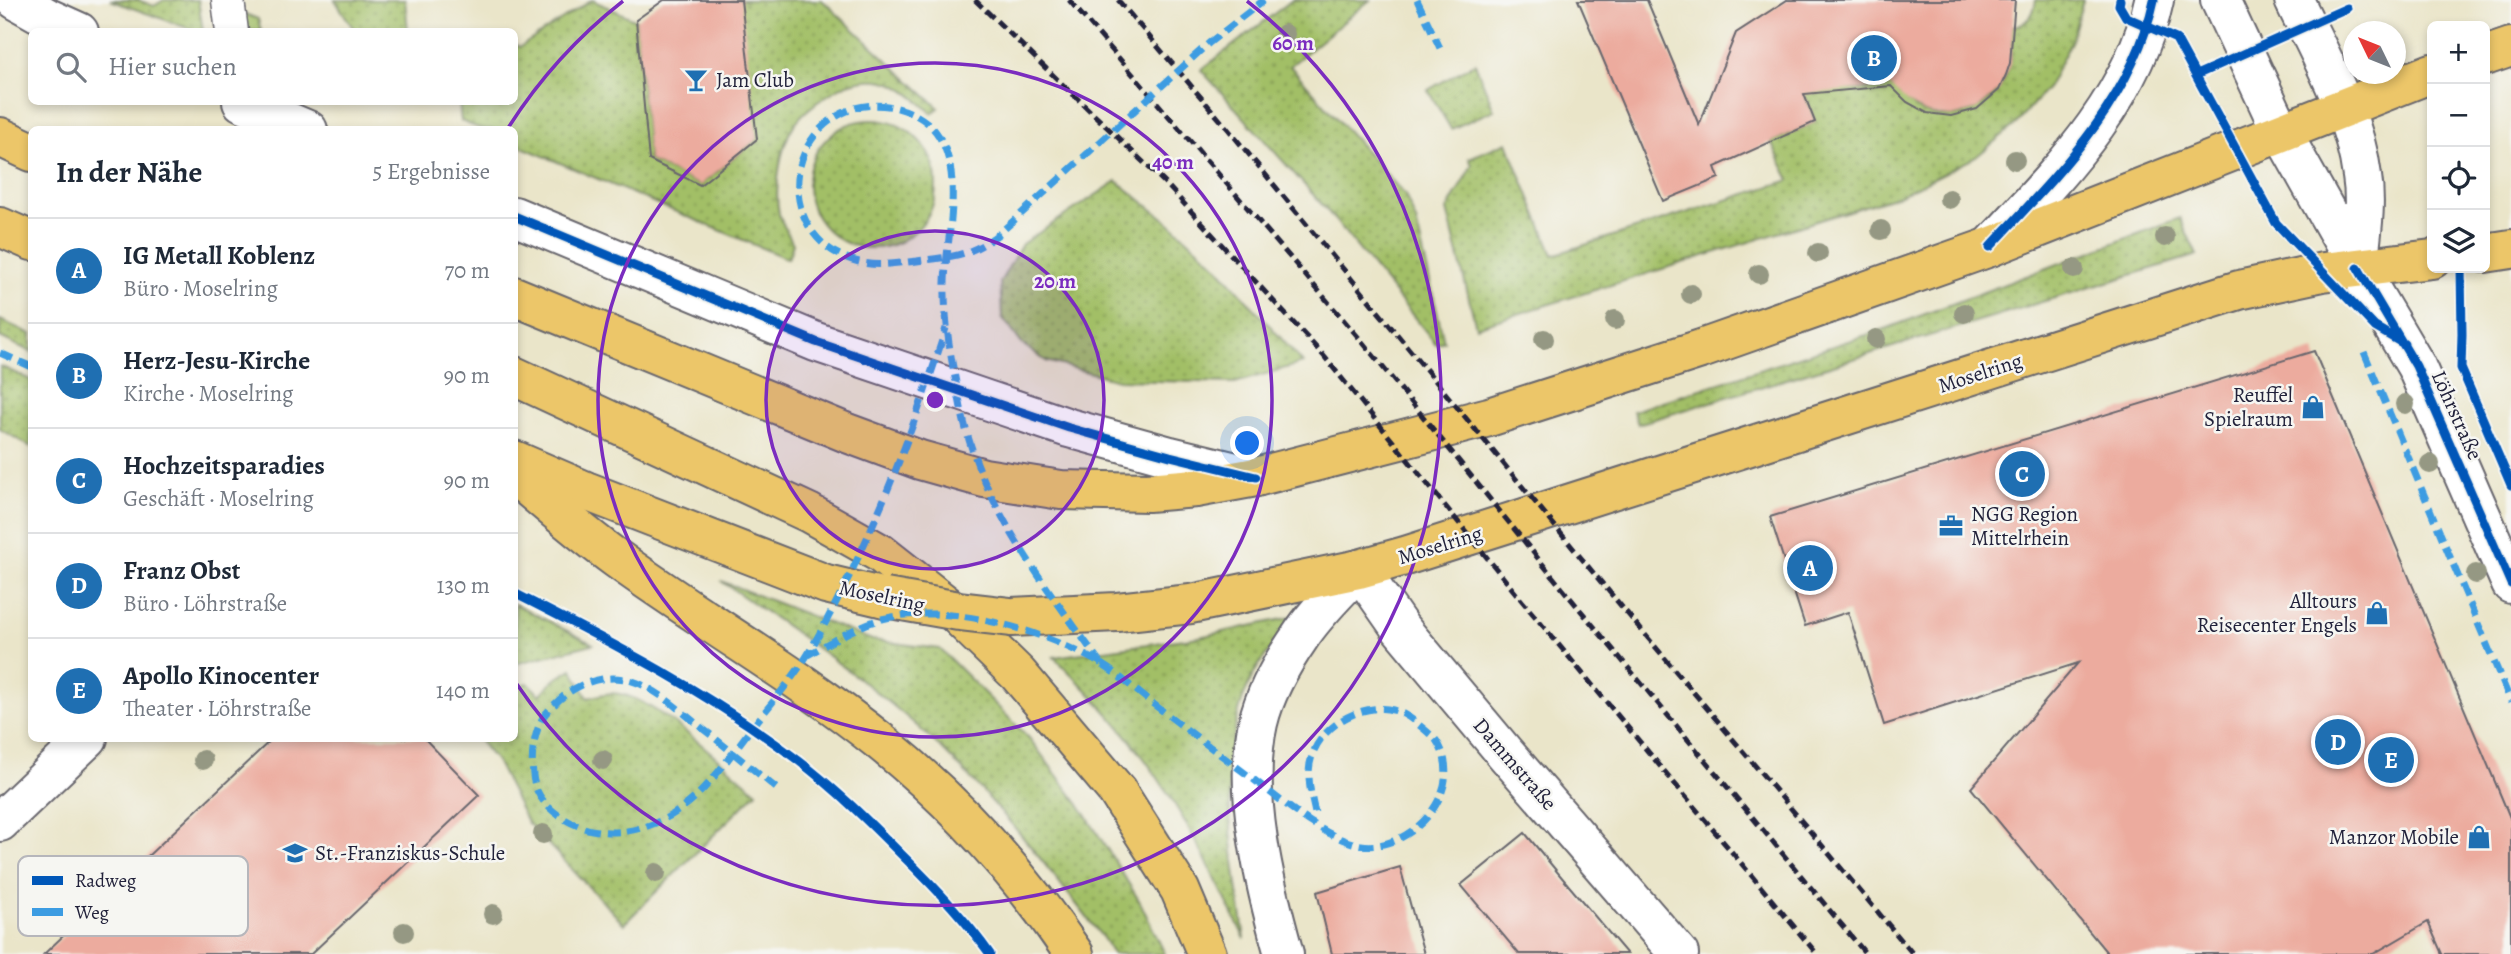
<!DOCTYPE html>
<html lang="de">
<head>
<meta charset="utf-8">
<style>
	body { margin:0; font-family:Alegreya,serif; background:#f6f6f7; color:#1f2937 }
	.controls { position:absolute; right:21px; top:21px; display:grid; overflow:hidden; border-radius:10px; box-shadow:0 4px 10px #0003 }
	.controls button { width:63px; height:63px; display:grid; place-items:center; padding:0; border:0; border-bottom:2px solid #e0e1e3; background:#fff; color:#1f2937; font:35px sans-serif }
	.compass { position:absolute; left:2343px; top:21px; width:63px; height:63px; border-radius:50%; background:#fff; box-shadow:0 4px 10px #0003; rotate:313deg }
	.you { position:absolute; left:1248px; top:444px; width:24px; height:24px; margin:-18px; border:5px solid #fff; border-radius:50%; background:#1a73e8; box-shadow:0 0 0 10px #1a73e833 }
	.badge { display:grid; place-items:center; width:46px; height:46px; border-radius:50%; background:#1f6fb2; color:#fff; font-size:23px; font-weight:700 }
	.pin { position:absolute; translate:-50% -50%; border:4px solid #fff; box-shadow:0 2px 7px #0006 }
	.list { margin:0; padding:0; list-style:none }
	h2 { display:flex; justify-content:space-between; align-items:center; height:91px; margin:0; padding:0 28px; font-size:30px }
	h2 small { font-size:23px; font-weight:400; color:#747a83 }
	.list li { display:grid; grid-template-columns:46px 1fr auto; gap:21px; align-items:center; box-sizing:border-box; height:105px; padding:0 28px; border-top:2px solid #e0e1e3 }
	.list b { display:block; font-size:26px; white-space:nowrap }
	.list p { margin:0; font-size:23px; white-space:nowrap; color:#747a83 }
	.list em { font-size:23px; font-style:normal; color:#747a83 }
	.icon { flex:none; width:38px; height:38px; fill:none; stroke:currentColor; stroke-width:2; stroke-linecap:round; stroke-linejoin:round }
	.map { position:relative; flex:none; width:2511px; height:954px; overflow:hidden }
	.search { position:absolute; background:#fff; box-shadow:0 4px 10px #0003; left:28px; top:28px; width:490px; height:77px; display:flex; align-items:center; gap:18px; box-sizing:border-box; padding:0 24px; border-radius:10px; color:#747a83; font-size:26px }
	.panel { position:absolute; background:#fff; box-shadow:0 4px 10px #0003; left:28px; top:126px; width:490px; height:616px; border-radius:10px }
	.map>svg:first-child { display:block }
	.grass { fill:url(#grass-dots); stroke:#627050; stroke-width:2 }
	.building { fill:#ecab9e }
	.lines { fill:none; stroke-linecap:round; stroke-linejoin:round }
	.service-casing { stroke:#68666d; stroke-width:35 }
	.minor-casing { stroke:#68666d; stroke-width:42 }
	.tertiary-casing { stroke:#68666d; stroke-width:42 }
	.primary-casing { stroke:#68666d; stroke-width:42 }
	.trunk-casing { stroke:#68666d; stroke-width:42 }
	.service { stroke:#fff; stroke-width:32 }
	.minor { stroke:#fff; stroke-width:38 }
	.tertiary { stroke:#fff; stroke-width:38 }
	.primary { stroke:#ecc669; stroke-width:38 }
	.trunk { stroke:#ecc669; stroke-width:38 }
	.rail { stroke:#22223b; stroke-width:5; stroke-dasharray:10 5; stroke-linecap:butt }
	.primary-bridge-casing { stroke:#68666d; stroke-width:42; stroke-linecap:butt }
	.primary-bridge { stroke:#ecc669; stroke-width:38 }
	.quiet { stroke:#3c9ce2; stroke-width:7; stroke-dasharray:14 7; stroke-linecap:butt }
	.cycleway-casing { stroke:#f6f6f2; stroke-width:13 }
	.cycleway { stroke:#0057b8; stroke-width:9 }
	.tree { fill:#959883 }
	.ring { fill:none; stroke:#7b2cbf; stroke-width:3.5 }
	.labels { text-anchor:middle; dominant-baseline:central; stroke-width:5; stroke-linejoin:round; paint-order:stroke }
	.poi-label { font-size:21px; fill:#22223b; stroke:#f6f6f2; text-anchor:start }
	.street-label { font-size:21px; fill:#22223b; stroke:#f6f6f2 }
	.key { fill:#f6f6f2; stroke:#b6b6bb; stroke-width:2 }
	.key-label { font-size:19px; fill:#22223b }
	.centre { fill:#7b2cbf; stroke:#f6f6f2; stroke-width:3.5 }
	.ring-label { font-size:21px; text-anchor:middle; font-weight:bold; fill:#7b2cbf; stroke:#f6f6f2; stroke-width:5; stroke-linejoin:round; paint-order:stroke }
</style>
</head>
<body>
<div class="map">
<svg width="2511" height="954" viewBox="0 0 2511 954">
	<defs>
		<pattern id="grass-dots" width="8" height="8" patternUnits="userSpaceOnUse" patternTransform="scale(1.75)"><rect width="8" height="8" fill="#a2bf66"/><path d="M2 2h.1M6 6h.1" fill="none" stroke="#849b55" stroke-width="1.8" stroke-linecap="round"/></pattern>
	</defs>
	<rect width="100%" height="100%" fill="#f6f6f2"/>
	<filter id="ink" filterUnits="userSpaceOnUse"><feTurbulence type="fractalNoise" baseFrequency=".0143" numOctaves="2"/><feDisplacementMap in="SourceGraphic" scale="14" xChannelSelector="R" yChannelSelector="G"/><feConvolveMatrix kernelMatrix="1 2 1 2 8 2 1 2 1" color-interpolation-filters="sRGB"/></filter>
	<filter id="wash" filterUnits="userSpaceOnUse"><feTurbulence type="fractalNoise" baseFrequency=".00686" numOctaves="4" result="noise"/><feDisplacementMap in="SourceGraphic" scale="28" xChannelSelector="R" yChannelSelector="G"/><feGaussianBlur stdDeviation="1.57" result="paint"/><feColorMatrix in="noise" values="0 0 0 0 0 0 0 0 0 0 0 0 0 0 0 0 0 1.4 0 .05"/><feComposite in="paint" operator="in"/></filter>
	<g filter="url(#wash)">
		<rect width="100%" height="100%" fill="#eae5c9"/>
		<path class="grass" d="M 110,0 L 138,0 L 154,6 L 164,0 L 198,0 L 203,31 L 196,31 Z
			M 335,0 L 405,0 L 408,31 L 355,31 Z
			M 592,0 L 636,20 L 649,160 L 700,185 L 757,139 L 732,0 L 822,0 L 939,108 L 932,113 C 920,103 908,90 893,84 C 875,76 852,80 836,90 C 821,99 804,110 794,125 C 780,146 774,190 779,214 C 782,224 789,235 793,244 L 788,259 L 515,144 L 514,130 L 481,129 L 461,121 L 459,102 L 514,102 L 515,45 L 520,47 Z
			M 1292,0 L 1370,0 L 1290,66 L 1405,195 L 1416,221 L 1444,341 L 1436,344 L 1326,209 L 1201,70 Z
			M 2036,0 L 2083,0 L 2071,42 L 2048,87 L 2016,124 L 1976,157 L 1900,195 L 1476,327 L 1447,210 L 1472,165 L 1469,158 L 1507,142 L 1553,255 L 1790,180 L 1771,142 L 1815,122 L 1801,87 L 1867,90 L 1889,78 C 1899,90 1906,102 1919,110 C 1951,127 1994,108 2006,76 C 2012,60 2011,43 2012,26 C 2028,25 2034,15 2036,0 Z
			M 240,12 L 258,19 L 261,31 L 244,31 Z
			M 1475,63 L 1494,110 L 1451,129 L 1428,90 Z
			M808 184a64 64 0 1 1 128 0a64 64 0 1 1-128 0Z
			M 1117,181 L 1172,225 L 1214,263 L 1303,363 L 1235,383 L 1118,380 L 1046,361 L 1022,344 L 1002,317 L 1000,282 L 1022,244 Z
			M 2180,218 L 2197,255 L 1638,424 L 1633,411 L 1888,328 Z
			M 0,320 L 31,334 L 31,352 L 0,337 Z
			M 0,366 L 31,380 L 31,447 L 0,429 Z
			M 721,581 L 872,640 L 940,649 L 1029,738 L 1083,810 L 1140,902 L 1165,954 L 1113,954 L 1103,938 C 1053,874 1003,809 945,752 C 878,686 798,635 721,581 Z
			M 515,604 L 593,644 L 515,664 Z
			M 1297,616 C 1281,635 1263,656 1252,677 C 1214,752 1233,859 1245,939 C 1215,878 1186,816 1146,761 C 1119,724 1088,690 1054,657 L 1199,637 Z
			M 572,669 L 588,698 C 599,695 609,692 620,694 C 655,699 728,768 757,792 L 624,924 L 527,822 L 496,761 L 478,739 L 514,738 L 515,687 L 528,683 L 540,695 L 554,680 Z"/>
		<g id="blocks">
			<path class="building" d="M 664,0 L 741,0 L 757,139 L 700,185 L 649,160 L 636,20 Z
				M 1578,0 L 1647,0 L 1699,125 L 1736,33 L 1787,0 L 2015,0 L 2010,63 L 2006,75 L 1999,90 L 1977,109 L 1951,116 L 1927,113 L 1907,102 L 1891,86 L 1804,94 L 1815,122 L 1715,167 L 1719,178 L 1663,201 Z
				M 2314,351 L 2511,820 L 2511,954 L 2442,954 L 2428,922 L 2373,954 L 2108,954 L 1971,788 L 2078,663 L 1884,725 L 1848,612 L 1805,626 L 1770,517 Z
				M 273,738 L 424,738 L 479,795 L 311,954 L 44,954 Z
				M 1525,833 L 1559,874 L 1627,954 L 1519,954 L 1461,885 Z
				M 1400,867 L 1424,954 L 1332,954 L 1317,892 Z"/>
		</g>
	</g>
	<g filter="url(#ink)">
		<use href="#blocks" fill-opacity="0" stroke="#68666d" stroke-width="2"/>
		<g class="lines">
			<g class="service-casing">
				<path id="service" d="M 228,0 L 232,32"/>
			</g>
			<g class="minor-casing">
				<path id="minor" d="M 16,0 L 48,18 L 79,32
					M 242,102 L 308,130
					M 514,216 L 816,342 L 1069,428 L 1170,456 L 1256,477
					M 2358,268 L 2416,366 L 2511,584
					M 0,822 L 88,738
					M 1284,954 C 1265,886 1242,793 1258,723 C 1265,693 1282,663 1300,637 C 1316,612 1339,591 1359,569 L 1401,629 L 1504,752 L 1679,954"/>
			</g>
			<g class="tertiary-casing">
				<path id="tertiary" d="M 2220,0 L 2281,131 L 2358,268
					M 2294,0 C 2321,57 2354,113 2362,176 C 2367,206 2361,238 2358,268
					M 1990,247 C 2057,175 2133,100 2154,0"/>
			</g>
			<g class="primary-casing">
				<path id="primary" d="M 2485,56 L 2511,47
					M 2485,253 L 2511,249
					M 514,296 L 847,433 L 920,460 L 984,478 L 1061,490 L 1148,492 L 1196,488 L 1256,477 L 1489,417 L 1701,349 L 1990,247 L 2432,73
					M 514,460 L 586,491 L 826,584 L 885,598
					M 1011,617 L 1117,612 L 1191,604 L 1359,569 L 1405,556 L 2239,290 L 2323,272 L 2432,259"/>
			</g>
			<g class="trunk-casing">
				<path id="trunk" d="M 0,137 L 32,152
					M 0,227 L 32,241
					M 514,376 L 809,513 L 880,553 L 951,609 L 1018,674 L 1117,791 L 1180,890 L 1207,954
					M 514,475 C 548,504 581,533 617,559 C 704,622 798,675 882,743 C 956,803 1021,875 1074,954"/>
			</g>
			<use href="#service" class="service"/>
			<use href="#minor" class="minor"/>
			<use href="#tertiary" class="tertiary"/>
			<use href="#primary" class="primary"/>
			<use href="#trunk" class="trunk"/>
			<path class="rail" d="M 975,0 L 1166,184 L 1323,355 L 1523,602 L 1817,954
				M 1069,0 L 1360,339 L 1562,588 L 1866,954
				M 1118,0 L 1228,129 L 1596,576 L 1913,954"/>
			<g class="primary-bridge-casing">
				<path id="primary-bridge" d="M 885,598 L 959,611 L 1011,617"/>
			</g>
			<use href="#primary-bridge" class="primary-bridge"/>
			<path class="quiet" d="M 1417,0 L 1440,48
				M 2364,352 L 2511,702
				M 0,353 L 32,367
				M 806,656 C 830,643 855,626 882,619 C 950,602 1043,630 1101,664 C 1119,675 1135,690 1152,703 C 1185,728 1219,754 1253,779 C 1282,801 1325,839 1361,845 C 1412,853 1469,788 1436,740 C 1433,736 1427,732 1424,729 C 1414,721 1405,713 1393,710 C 1362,702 1321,726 1312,756 C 1305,776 1312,798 1316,818
				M 1102,665 C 1046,586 980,505 961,408 C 956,381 949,352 947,325 C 945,306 944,285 946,267 C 949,226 963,169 936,132 C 919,109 882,100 855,108 C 777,133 779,243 859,262 C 878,267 898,263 917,261 C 955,256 968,257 1000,233 L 1209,43 L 1264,0
				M 776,788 L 711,735 L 703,729 C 683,713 662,693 638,683 C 609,671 577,682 556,703 C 551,708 545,713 542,719 C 533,737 531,756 533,775 C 535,801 558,818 581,827 C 595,832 612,833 627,831 C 687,821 713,779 747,734 C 767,708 791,682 808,654 C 867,552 910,440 946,328"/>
			<g class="cycleway-casing">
				<path id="cycleway" d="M 2120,0 L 2119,5 L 2126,17 L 2176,39 L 2276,223 L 2375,327 L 2404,344
					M 2196,75 L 2347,8
					M 514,216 L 816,342 L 1069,428 L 1170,456 L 1256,477
					M 1990,247 C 2057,175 2133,100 2154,0
					M 2358,268 L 2416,366 L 2511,584
					M 2461,268 L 2462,334 L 2461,368 L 2511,485
					M 514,593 C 613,643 711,694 799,761 C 836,789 869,822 902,855 C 933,885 965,919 990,954"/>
			</g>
			<use href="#cycleway" class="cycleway"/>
		</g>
		<g class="tree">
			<circle cx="1285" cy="34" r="10"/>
			<circle cx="2015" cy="160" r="10"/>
			<circle cx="1949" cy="199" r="10"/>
			<circle cx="1881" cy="230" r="10"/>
			<circle cx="2165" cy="237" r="10"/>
			<circle cx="1818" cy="253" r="10"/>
			<circle cx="2074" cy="269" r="10"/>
			<circle cx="1759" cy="274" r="10"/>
			<circle cx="1691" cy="294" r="10"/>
			<circle cx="1964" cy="313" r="10"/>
			<circle cx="1615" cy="320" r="10"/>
			<circle cx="1544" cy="339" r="10"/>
			<circle cx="1876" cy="339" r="10"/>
			<circle cx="2405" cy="404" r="10"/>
			<circle cx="2430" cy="464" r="10"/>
			<circle cx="2476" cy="574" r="10"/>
			<circle cx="203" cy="760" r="10"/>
			<circle cx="603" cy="760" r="10"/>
			<circle cx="543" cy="834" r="10"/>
			<circle cx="656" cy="873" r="10"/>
			<circle cx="493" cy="914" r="10"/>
			<circle cx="404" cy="932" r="10"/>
		</g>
	</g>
	<circle cx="935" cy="400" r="169" fill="#7b2cbf" fill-opacity=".12"/>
	<g class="ring">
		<circle cx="935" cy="400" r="169"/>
		<circle cx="935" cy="400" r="337"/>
		<path d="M508 128A506 506 0 0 1 623 1M1247 1A506 506 0 1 1 516 683"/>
	</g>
	<defs>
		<g id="bar-bare" transform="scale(1.89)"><path d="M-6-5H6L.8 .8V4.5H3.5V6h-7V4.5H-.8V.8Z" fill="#1f6fb2" stroke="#f6f6f2" stroke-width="2.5" paint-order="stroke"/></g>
		<g id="shop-bare" transform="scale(1.89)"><path d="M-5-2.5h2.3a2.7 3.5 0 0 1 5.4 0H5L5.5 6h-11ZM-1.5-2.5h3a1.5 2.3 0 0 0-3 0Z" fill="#1f6fb2" stroke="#f6f6f2" stroke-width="2.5" paint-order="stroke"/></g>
		<g id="office-bare" transform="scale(1.89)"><path d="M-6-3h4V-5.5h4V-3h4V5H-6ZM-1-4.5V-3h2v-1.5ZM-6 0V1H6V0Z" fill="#1f6fb2" stroke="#f6f6f2" stroke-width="2.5" paint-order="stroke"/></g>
		<g id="school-bare" transform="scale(1.89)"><path d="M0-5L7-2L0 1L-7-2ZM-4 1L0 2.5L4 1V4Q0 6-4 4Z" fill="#1f6fb2" stroke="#f6f6f2" stroke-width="2.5" paint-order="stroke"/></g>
	</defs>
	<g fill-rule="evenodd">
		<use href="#bar-bare" x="696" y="80"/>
		<use href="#shop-bare" x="2313" y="407"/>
		<use href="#office-bare" x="1951" y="526"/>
		<use href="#shop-bare" x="2377" y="613"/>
		<use href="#shop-bare" x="2479" y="837"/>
		<use href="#school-bare" x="295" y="853"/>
	</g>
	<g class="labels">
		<g class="poi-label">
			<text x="716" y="80">Jam Club</text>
			<text x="2293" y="395" text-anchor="end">Reuffel<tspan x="2293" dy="24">Spielraum</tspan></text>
			<text x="1971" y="514">NGG Region<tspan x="1971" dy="24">Mittelrhein</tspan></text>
			<text x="2357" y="601" text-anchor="end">Alltours<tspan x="2357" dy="24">Reisecenter Engels</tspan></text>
			<text x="2459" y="837" text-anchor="end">Manzor Mobile</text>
			<text x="315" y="853">St.-Franziskus-Schule</text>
		</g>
		<g class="street-label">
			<text transform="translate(1980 373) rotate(-18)">Moselring</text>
			<text transform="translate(2457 415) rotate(66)">Löhrstraße</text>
			<text transform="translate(1440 545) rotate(-17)">Moselring</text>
			<text transform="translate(882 596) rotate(12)">Moselring</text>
			<text transform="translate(1515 764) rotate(49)">Dammstraße</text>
		</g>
	</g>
	<rect x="18" y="856" width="230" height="80" rx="10" class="key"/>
	<rect x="32" y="876" width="31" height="9" fill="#0057b8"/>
	<rect x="32" y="908" width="31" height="8" fill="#3c9ce2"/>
	<g class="key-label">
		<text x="75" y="887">Radweg</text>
		<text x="75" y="919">Weg</text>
	</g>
	<circle cx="935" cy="400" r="10" class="centre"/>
	<g class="ring-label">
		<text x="1293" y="50">60 m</text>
		<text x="1173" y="169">40 m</text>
		<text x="1055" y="288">20 m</text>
	</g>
</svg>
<div class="controls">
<button>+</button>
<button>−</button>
<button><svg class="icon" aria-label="locate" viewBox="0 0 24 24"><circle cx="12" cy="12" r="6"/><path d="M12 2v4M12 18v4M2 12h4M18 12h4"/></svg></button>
<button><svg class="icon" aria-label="layers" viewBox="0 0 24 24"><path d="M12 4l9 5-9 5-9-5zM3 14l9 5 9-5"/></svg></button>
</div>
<svg class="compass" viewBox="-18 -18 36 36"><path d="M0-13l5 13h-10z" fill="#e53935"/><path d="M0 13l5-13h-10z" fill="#747a83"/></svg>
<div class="you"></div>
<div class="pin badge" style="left:1810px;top:568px">A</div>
<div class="pin badge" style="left:1874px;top:58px">B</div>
<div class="pin badge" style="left:2022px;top:474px">C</div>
<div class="pin badge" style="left:2338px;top:742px">D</div>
<div class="pin badge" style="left:2391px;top:760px">E</div>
<div class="search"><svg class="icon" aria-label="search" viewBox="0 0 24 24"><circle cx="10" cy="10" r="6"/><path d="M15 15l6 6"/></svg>Hier suchen</div>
<section class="panel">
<h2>In der Nähe<small>5 Ergebnisse</small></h2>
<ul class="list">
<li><span class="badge">A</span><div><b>IG Metall Koblenz</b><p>Büro · Moselring</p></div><em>70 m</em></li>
<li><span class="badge">B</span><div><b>Herz-Jesu-Kirche</b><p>Kirche · Moselring</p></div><em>90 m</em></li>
<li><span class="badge">C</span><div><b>Hochzeitsparadies</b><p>Geschäft · Moselring</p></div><em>90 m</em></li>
<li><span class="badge">D</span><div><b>Franz Obst</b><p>Büro · Löhrstraße</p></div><em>130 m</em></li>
<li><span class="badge">E</span><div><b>Apollo Kinocenter</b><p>Theater · Löhrstraße</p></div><em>140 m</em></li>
</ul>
</section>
</div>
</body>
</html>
